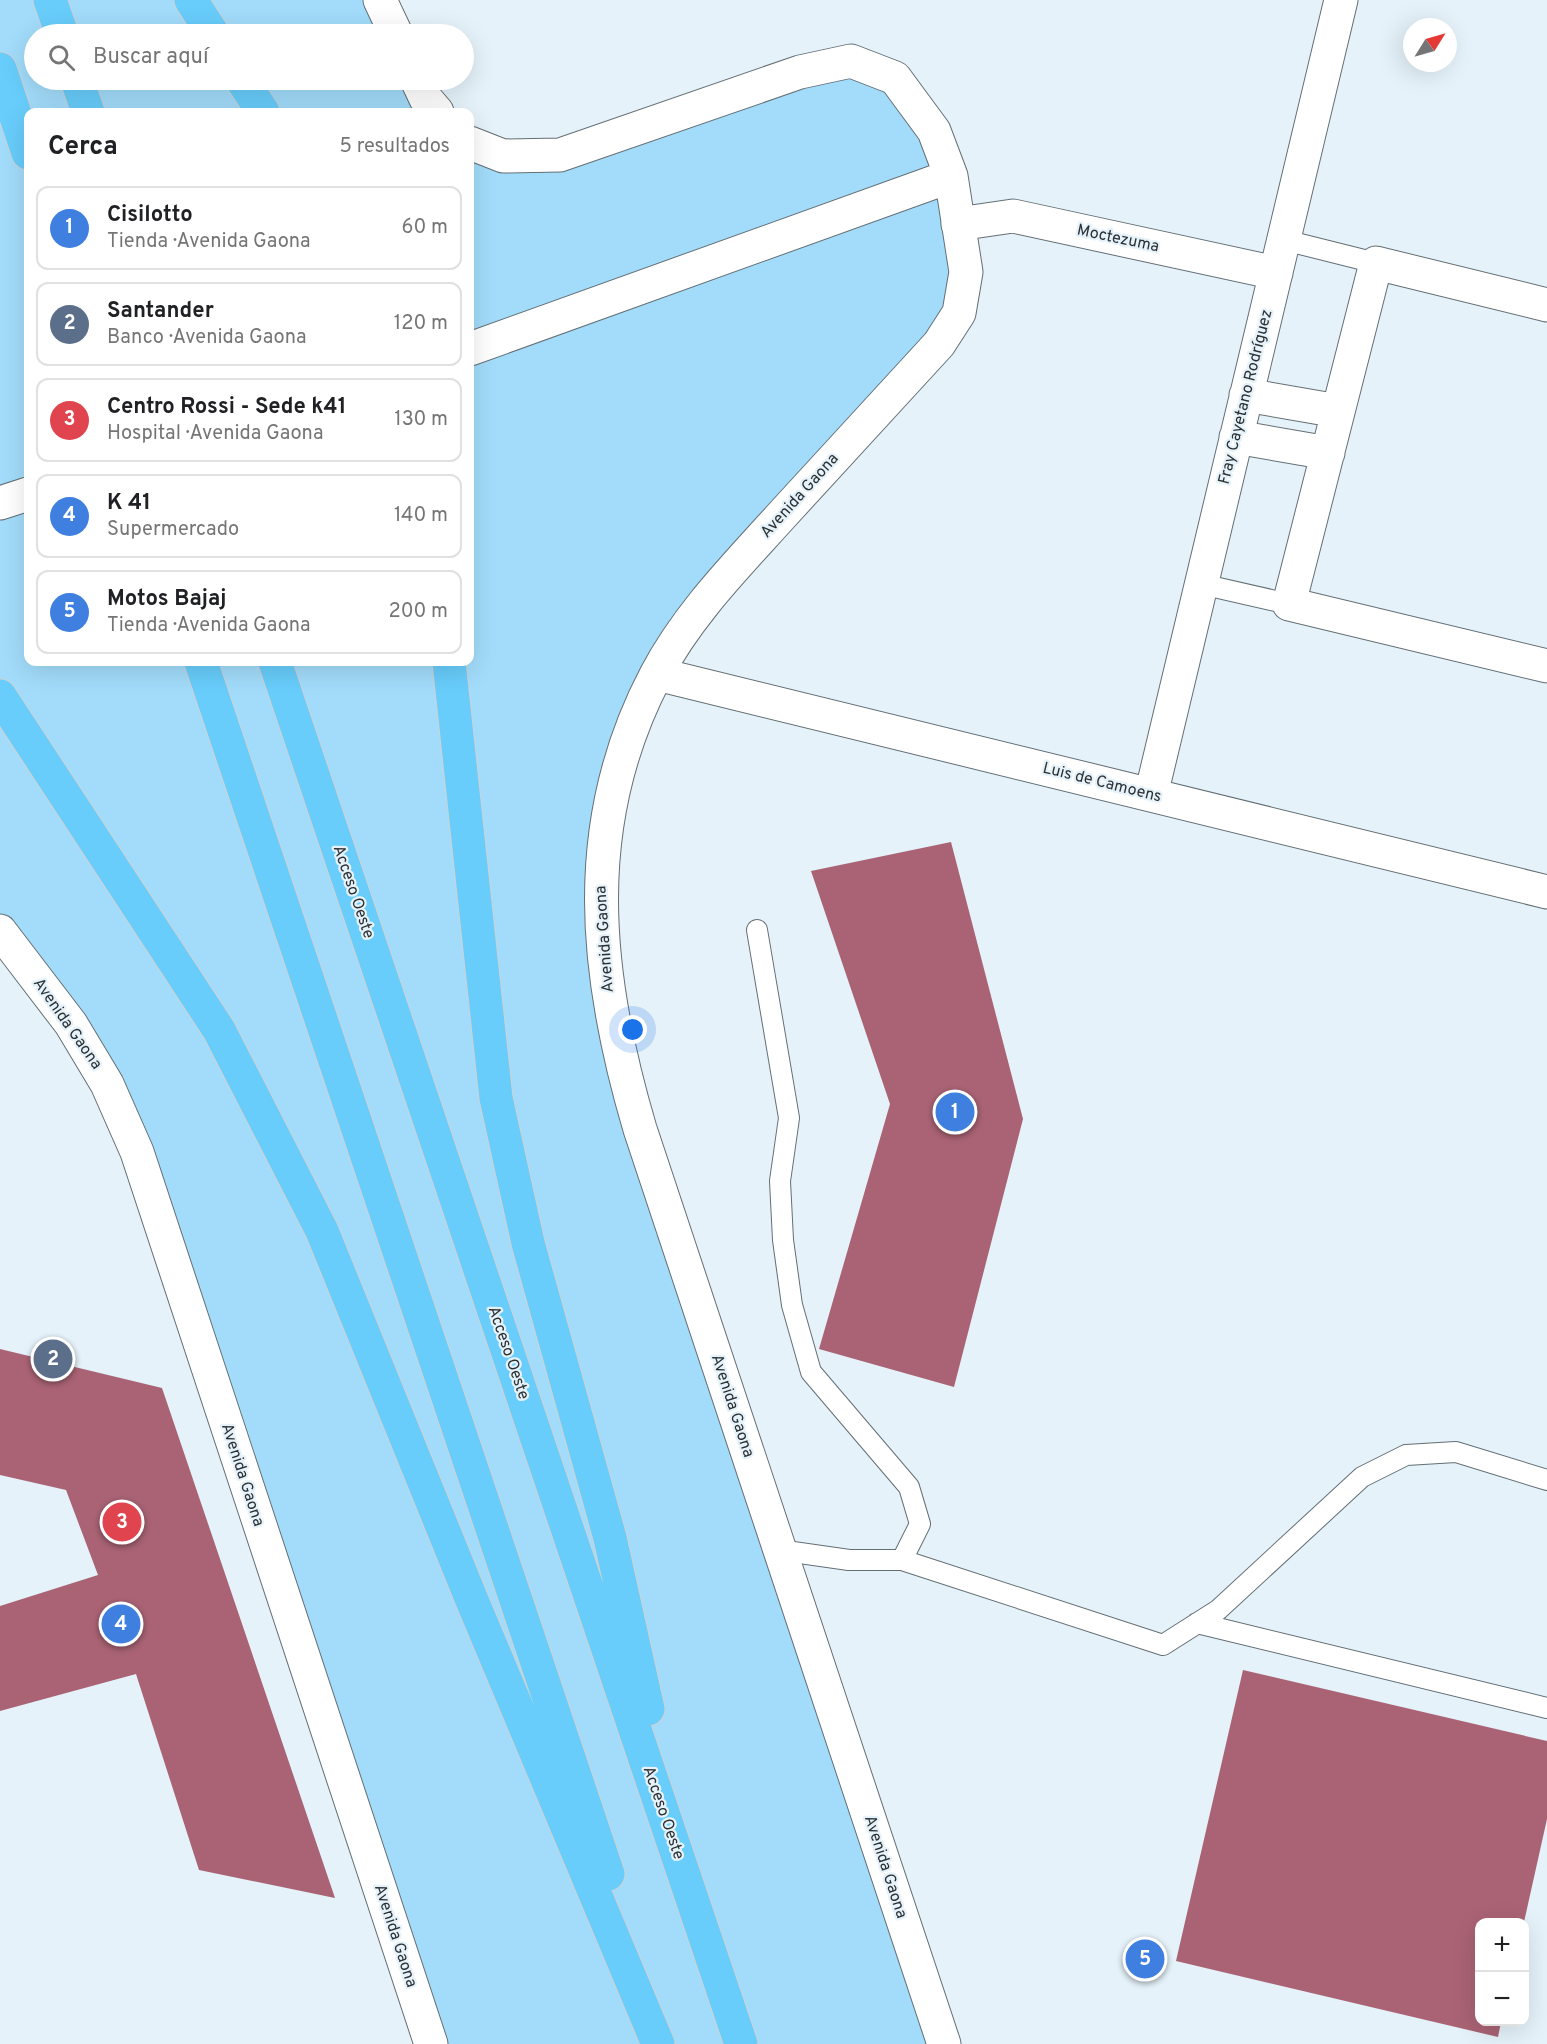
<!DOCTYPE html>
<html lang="es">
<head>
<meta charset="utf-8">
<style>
	body { margin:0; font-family:Overpass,sans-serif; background:#f2f2f2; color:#202124 }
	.controls { position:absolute; right:18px; bottom:18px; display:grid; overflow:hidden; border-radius:12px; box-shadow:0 6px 24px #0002 }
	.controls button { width:54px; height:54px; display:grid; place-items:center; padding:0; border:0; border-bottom:2px solid #e0e0e0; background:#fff; color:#202124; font:30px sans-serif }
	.compass { position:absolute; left:1403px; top:18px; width:54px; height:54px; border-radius:50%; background:#fff; box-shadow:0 6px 24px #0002; rotate:53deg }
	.you { position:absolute; left:633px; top:1030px; width:21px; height:21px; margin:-15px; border:4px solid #fff; border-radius:50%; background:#1a73e8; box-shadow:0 0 0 9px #1a73e833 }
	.badge { display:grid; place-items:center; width:39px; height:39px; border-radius:50%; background:#c13464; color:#fff; font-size:20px; font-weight:700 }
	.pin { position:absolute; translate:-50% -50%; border:3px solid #fff; box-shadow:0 2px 6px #0006 }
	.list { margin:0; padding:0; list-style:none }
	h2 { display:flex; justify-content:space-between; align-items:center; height:78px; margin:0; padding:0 24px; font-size:26px }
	h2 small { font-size:20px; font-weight:400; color:#757577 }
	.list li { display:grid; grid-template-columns:39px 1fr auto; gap:18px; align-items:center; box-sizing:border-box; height:84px; margin:0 12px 12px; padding:0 12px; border:2px solid #e0e0e0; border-radius:12px }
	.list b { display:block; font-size:22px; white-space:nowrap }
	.list p { margin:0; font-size:20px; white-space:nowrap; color:#757577 }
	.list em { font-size:20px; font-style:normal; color:#757577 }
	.icon { flex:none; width:33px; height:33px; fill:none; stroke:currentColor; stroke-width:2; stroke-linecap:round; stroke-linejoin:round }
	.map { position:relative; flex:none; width:1547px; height:2044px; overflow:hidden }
	.search { position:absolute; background:#fff; box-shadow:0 6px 24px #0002; left:24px; top:24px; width:450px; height:66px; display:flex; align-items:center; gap:15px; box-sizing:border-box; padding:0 21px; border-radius:33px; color:#757577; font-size:22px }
	.panel { position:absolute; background:#fff; box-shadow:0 6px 24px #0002; left:24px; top:108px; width:450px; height:558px; border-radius:12px }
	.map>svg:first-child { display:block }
	.green { fill:#a2dcfa }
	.building { fill:#a96374 }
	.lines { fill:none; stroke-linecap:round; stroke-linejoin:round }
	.lane-casing { stroke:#646f75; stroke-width:22 }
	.street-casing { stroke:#646f75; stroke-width:35 }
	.secondary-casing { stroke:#646f75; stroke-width:35 }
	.highway-casing { stroke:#d0d1d2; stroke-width:35 }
	.lane { stroke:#fff; stroke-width:20 }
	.street { stroke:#fff; stroke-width:33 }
	.secondary { stroke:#fff; stroke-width:33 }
	.highway { stroke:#68cdfb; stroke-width:33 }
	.labels { text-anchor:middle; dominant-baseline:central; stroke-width:4.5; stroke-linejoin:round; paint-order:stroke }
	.street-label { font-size:16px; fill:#2a2f32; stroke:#e5f2f9 }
</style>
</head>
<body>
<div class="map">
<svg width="1547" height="2044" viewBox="0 0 1547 2044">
	<rect width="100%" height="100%" fill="#e5f2f9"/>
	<path class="green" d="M 0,0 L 380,0 L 396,34 L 34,34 L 34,80 L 417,80 L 437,112 L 28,112 L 28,662 L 470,662 L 470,143 L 503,156 L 851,61 L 934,131 L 959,313 L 708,596 L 629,735 L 605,980 L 944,2044 L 431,2044 L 137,1152 L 0,931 Z"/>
	<path class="building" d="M 951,842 L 1023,1119 L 954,1387 L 819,1349 L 890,1104 L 811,871 Z
		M 0,1349 L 162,1388 L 335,1898 L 199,1870 L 136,1674 L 0,1711 L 0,1606 L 98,1575 L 66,1490 L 0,1475 Z
		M 1243,1670 L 1547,1741 L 1547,1819 L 1524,1922 L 1479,1923 L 1479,2022 L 1501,2022 L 1498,2037 L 1176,1961 Z"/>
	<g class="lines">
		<g class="lane-casing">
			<path id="lane" d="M 1284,240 L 1376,263
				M 1201,584 L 1289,604
				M 757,930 L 789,1118 L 780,1181 L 783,1240 L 792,1305 L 811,1372 L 909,1487 L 920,1524 L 902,1560 L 849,1560 L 779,1550
				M 902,1560 L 1163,1645 L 1218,1610 L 1362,1477 L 1406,1455 L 1456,1452 L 1547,1480
				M 1197,1623 L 1547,1708"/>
		</g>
		<g class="street-casing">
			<path id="street" d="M 958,224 L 1013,216 L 1276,273
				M 1547,305 L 1376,263 L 1289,604 L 1547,666
				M 1246,395 L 1338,411
				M 1236,437 L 1328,453
				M 657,674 L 1547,892
				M 1151,795 L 1341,0"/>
		</g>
		<g class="secondary-casing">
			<path id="secondary" d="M 380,0 L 396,34
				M 417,80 L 426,99 L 437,112
				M 470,143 L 503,156 L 560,155 L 800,72 L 851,61 L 895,78 L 934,131 L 951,176 L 966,272 L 959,313 L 939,344 C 887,401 835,458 782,515 C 737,565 688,614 656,675 C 578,823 594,974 640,1129 L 944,2044
				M 470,349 L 951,176
				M 0,503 L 28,494
				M 0,931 L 71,1024 L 107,1084 L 137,1152 L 431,2044"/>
		</g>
		<g class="highway-casing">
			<path id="highway" d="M 50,0 L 62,34
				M 191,0 L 213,34
				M 0,69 L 28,153
				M 77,80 L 88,112
				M 242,80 L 263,112
				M 201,662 L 608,1874
				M 275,662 L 741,2044
				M 449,662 L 496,1098 L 528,1243 L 610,1538 L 648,1709
				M 0,696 L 219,1030 L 322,1231 L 471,1598 L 658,2044"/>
		</g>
		<use href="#lane" class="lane"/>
		<use href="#street" class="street"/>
		<use href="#secondary" class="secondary"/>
		<use href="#highway" class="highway"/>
	</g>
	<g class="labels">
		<g class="street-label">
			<text transform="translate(1118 239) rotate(12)">Moctezuma</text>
			<text transform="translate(1246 397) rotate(-76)">Fray Cayetano Rodríguez</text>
			<text transform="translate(800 496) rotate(-48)">Avenida Gaona</text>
			<text transform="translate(1102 783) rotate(14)">Luis de Camoens</text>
			<text transform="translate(353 892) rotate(71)">Acceso Oeste</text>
			<text transform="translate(605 939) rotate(-94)">Avenida Gaona</text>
			<text transform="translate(67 1024) rotate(55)">Avenida Gaona</text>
			<text transform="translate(508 1353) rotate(71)">Acceso Oeste</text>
			<text transform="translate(732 1406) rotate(72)">Avenida Gaona</text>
			<text transform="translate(242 1475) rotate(72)">Avenida Gaona</text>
			<text transform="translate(663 1813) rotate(71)">Acceso Oeste</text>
			<text transform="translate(885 1867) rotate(72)">Avenida Gaona</text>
			<text transform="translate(395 1936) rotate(72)">Avenida Gaona</text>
		</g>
	</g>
</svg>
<div class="controls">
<button>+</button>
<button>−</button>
</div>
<svg class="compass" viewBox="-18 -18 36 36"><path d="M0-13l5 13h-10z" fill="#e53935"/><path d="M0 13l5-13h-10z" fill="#757577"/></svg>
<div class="you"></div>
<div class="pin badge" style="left:955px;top:1112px;background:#3f7fe0">1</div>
<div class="pin badge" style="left:53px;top:1359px;background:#5c6f8a">2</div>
<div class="pin badge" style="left:122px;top:1522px;background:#e0444e">3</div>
<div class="pin badge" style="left:121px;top:1624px;background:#3f7fe0">4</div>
<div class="pin badge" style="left:1145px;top:1959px;background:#3f7fe0">5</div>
<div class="search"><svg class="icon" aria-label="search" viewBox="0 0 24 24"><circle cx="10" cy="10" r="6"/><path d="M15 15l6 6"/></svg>Buscar aquí</div>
<section class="panel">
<h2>Cerca<small>5 resultados</small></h2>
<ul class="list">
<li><span class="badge" style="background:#3f7fe0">1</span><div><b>Cisilotto</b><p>Tienda · Avenida Gaona</p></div><em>60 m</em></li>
<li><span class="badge" style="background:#5c6f8a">2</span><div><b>Santander</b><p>Banco · Avenida Gaona</p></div><em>120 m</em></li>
<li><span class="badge" style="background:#e0444e">3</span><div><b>Centro Rossi - Sede k41</b><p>Hospital · Avenida Gaona</p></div><em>130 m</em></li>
<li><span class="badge" style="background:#3f7fe0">4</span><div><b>K 41</b><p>Supermercado</p></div><em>140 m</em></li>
<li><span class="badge" style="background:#3f7fe0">5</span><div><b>Motos Bajaj</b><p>Tienda · Avenida Gaona</p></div><em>200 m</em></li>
</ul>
</section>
</div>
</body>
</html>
